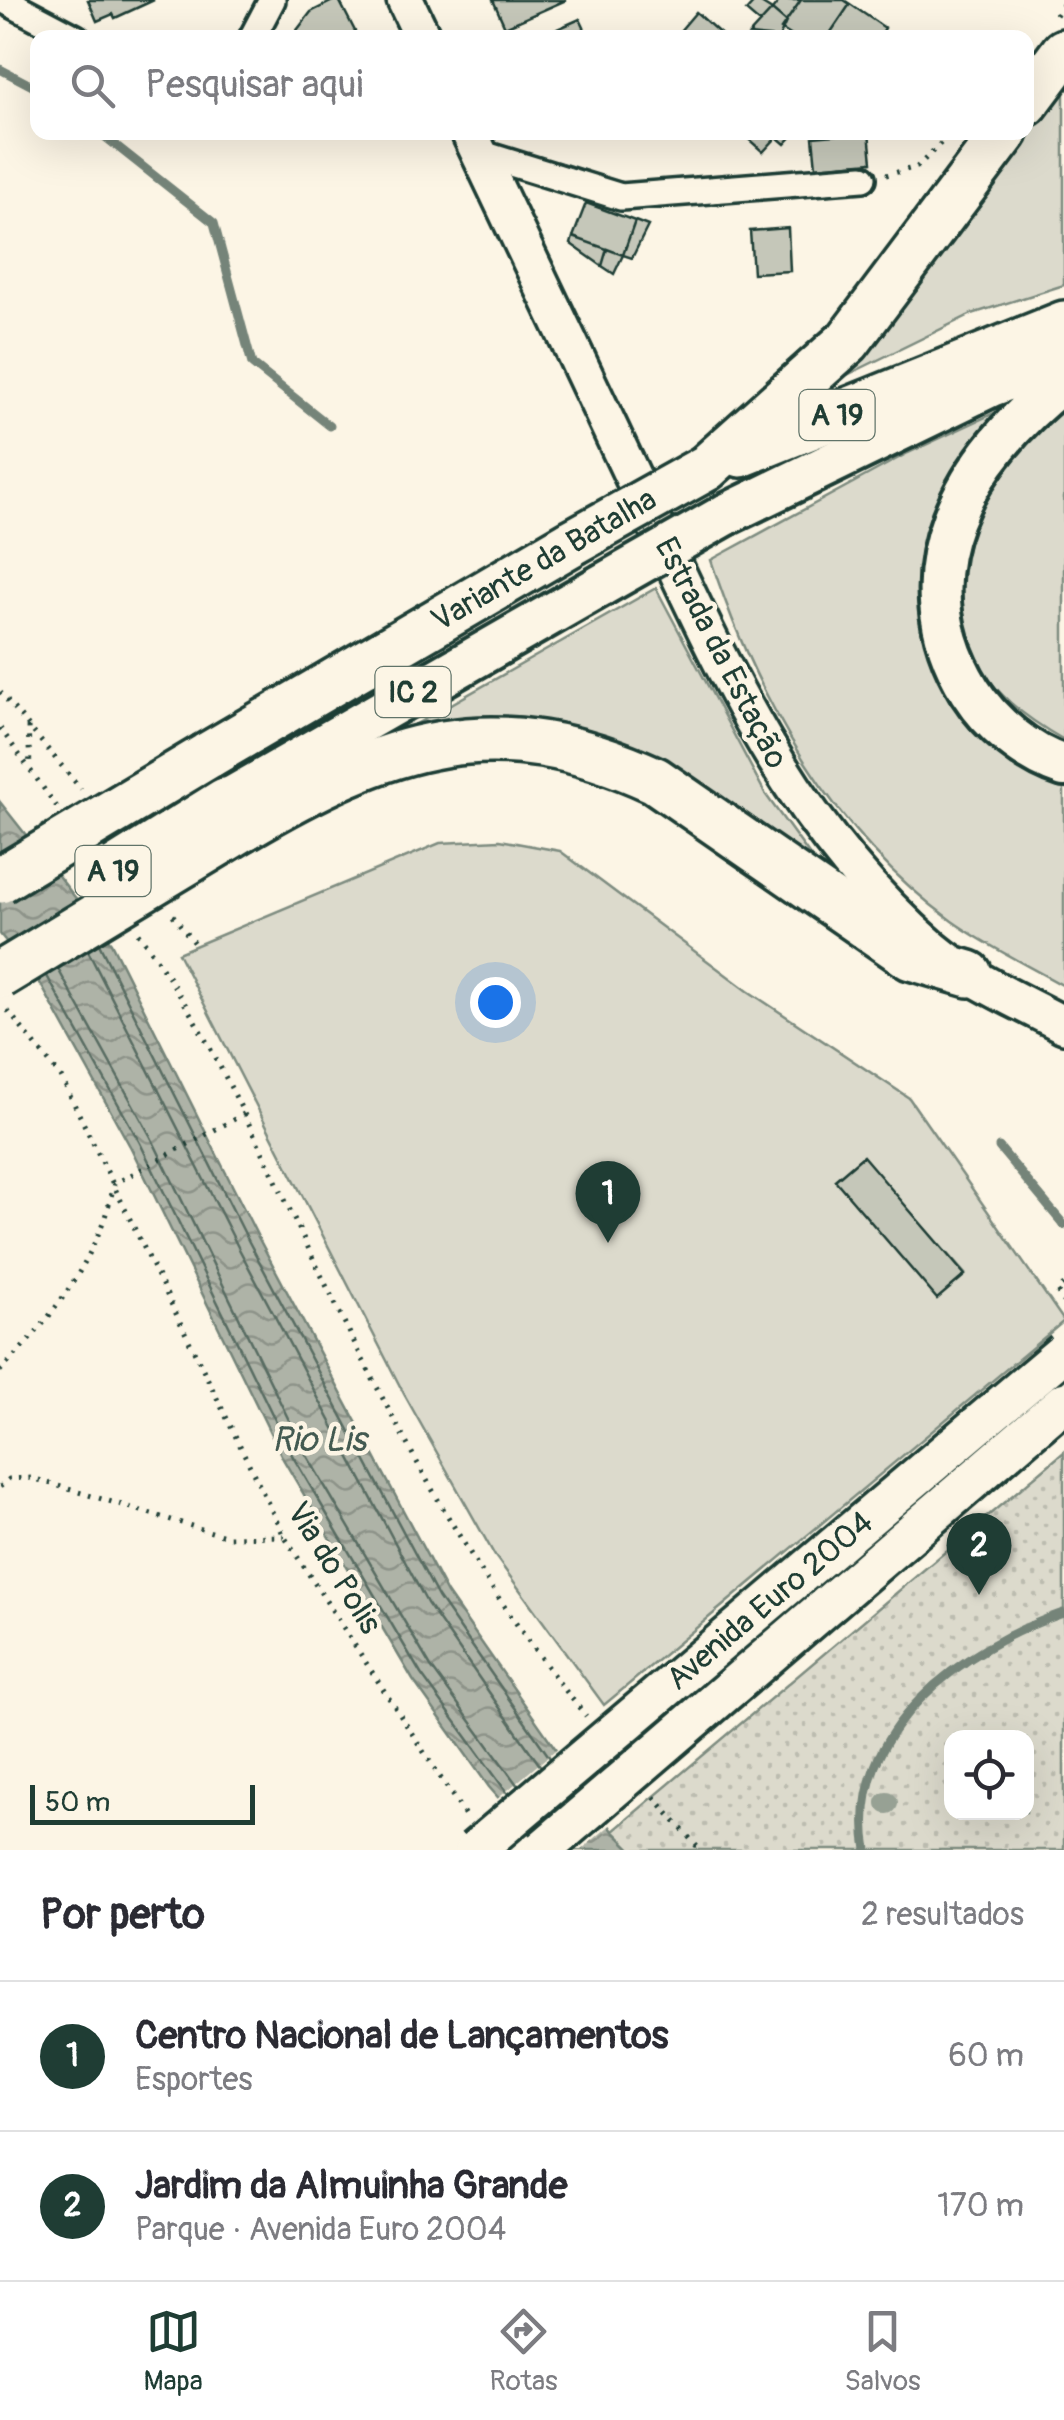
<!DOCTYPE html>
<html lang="pt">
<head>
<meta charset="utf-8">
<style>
	body { margin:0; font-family:Pangolin,sans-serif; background:#f2f2f3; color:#2b2b33 }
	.controls { position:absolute; right:30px; bottom:30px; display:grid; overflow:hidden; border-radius:20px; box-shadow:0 10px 40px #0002 }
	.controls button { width:90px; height:90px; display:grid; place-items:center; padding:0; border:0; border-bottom:2px solid #e1e1e2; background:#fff; color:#2b2b33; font:50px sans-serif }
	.scale { position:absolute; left:30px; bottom:25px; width:225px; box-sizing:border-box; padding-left:10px; border:5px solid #1f3d34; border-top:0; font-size:28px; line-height:35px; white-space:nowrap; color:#1f3d34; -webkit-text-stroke:8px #fcf5e5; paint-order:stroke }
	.you { position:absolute; left:495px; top:1002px; width:35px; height:35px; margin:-25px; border:8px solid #fff; border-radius:50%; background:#1a73e8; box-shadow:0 0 0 15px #1a73e833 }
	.badge { display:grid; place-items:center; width:65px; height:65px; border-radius:50%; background:#1f3d34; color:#fff; font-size:32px; font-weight:700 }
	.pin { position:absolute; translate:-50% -82px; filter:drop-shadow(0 2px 5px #0008) }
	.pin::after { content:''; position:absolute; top:52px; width:35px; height:30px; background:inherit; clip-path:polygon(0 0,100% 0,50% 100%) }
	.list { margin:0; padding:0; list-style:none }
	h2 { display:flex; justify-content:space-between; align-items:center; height:130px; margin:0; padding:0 40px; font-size:42px }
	h2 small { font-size:32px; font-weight:400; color:#7c7c81 }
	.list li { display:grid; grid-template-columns:65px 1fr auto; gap:30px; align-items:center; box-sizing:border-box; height:150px; padding:0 40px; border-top:2px solid #e1e1e2 }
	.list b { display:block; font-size:38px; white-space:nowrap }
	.list p { margin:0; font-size:32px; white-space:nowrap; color:#7c7c81 }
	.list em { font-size:32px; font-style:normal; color:#7c7c81 }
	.icon { flex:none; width:55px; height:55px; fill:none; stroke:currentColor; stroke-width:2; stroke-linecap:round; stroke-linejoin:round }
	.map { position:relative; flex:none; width:1064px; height:1850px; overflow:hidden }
	.search { position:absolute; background:#fff; box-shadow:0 10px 40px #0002; left:30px; right:30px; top:30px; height:110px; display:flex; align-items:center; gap:25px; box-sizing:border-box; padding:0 35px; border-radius:20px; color:#7c7c81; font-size:38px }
	.sheet { height:430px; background:#fff }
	nav { display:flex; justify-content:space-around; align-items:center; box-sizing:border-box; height:140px; border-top:2px solid #e1e1e2; background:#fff; font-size:28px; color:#7c7c81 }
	nav a { display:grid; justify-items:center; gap:5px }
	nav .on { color:#1f3d34 }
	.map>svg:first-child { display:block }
	.grass { fill:#dcdacc; stroke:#7e8c80; stroke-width:2.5; fill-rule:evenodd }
	.park { fill:url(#park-dots); stroke:#7e8c80; stroke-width:2.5; fill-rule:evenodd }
	.water { fill:url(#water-waves); stroke:#758479; stroke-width:2.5 }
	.pier { fill:#fcf5e5 }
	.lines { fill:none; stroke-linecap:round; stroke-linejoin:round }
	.shore { stroke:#586c62; stroke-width:2.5 }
	.stream { stroke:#758479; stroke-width:9 }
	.building { fill:#c5c7b9; stroke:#1f3d34; stroke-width:2.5 }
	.minor-casing { stroke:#1f3d34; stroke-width:32 }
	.secondary-casing { stroke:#1f3d34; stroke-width:42 }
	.trunk-casing { stroke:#1f3d34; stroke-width:48 }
	.motorway-casing { stroke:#1f3d34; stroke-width:52 }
	.path { stroke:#1f3d34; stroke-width:5; stroke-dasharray:2.5 8; stroke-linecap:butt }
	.minor { stroke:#fcf5e5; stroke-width:25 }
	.secondary { stroke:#fcf5e5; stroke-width:35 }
	.trunk { stroke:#fcf5e5; stroke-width:40 }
	.motorway { stroke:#fcf5e5; stroke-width:45 }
	.primary-bridge-casing { stroke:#1f3d34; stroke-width:45; stroke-linecap:butt }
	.trunk-bridge-casing { stroke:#1f3d34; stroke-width:48; stroke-linecap:butt }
	.motorway-bridge-casing { stroke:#1f3d34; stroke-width:52; stroke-linecap:butt }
	.primary-bridge { stroke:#fcf5e5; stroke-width:38 }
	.trunk-bridge { stroke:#fcf5e5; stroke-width:40 }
	.motorway-bridge { stroke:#fcf5e5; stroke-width:45 }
	.tree { fill:#97a194 }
	.labels { text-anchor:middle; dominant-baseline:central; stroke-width:9; stroke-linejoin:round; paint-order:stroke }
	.shield { fill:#fcf5e5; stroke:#617469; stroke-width:2.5 }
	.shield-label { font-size:30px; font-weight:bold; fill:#1f3d34 }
	.street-label { font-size:32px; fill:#1f3d34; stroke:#fcf5e5 }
	.water-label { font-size:35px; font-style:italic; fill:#435a51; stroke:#fcf5e5 }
</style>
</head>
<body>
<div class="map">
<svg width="1064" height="1850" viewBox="0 0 1064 1850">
	<defs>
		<pattern id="park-dots" width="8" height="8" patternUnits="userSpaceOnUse" patternTransform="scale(2.5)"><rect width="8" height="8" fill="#dcdacc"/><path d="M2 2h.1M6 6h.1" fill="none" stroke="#bcbcb0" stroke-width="1.8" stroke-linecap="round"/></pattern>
		<pattern id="water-waves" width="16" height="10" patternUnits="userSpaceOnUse" patternTransform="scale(2.5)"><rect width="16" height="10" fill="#aeb3a7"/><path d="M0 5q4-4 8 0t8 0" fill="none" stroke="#8d9389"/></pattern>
	</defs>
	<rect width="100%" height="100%" fill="#fcf5e5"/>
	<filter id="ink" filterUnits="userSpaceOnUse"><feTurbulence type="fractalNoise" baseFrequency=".01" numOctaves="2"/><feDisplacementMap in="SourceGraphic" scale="20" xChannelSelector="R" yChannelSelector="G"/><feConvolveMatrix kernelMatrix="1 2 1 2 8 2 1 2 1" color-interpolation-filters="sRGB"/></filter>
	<g filter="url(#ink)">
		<path class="grass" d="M 1064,80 L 1064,285 L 972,314 L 835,381 L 934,259 Z
			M 1064,405 L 1064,740 C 1027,719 988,691 972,649 C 948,587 973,502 1010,449 C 1022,432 1047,419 1064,405 Z
			M 994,413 L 965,457 L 925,627 L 941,678 L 985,731 L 1064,784 L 1064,986 C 1027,965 987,946 952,921 C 833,835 756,698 711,560 L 908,453 Z
			M 656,588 L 766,795 L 816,864 L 686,775 L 489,722 L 409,728 Z
			M 500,840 L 560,851 L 748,991 L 909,1098 L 1064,1321 L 604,1705 L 495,1556 L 404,1394 L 178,953 L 440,843 ZM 862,1157 L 965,1274 L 937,1298 L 835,1180 Z"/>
		<path class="park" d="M 1064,1452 L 1064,1850 L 632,1850 L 613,1831 ZM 952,1738 L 1026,1738 L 1026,1812 L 952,1812 Z"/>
		<path class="water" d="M 0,802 L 111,943 L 258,1237 L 447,1593 L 613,1831 L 632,1850 L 544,1850 L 489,1787 L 413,1680 L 283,1459 L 131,1148 L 40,983 L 0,934 Z"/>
		<path class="pier" d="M 560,1746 L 614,1822 L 581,1850 L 538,1850 L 495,1801 Z"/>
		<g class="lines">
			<path class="shore" d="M 99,944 L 249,1242 L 438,1597 L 550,1758
				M 88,951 L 238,1247 L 427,1603 L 541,1767
				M 58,969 L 151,1137 L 303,1449 L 431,1667 L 518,1786
				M 47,976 L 140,1143 L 292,1455 L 421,1674 L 508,1794"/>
			<path class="stream" d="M 0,69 L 38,89
				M 99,132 L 214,223 L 252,364 L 330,426
				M 999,1147 L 1064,1225
				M 867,1850 C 846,1729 965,1647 1063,1613"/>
		</g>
		<path class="building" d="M 88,0 L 154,0 L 115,18 L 113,14 L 97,21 Z
			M 335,0 L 339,0 L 358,37 L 291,38 L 311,12 Z
			M 493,0 L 566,0 L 505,27 Z
			M 756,0 L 772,10 L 760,23 L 746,11 Z
			M 780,0 L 801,0 L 786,22 L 772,10 Z
			M 801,0 L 844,0 L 850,4 L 827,38 L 795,38 L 781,29 Z
			M 850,4 L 885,28 L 879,38 L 827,38 Z
			M 772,10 L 786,22 L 779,38 L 749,35 Z
			M 696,12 L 725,38 L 674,38 Z
			M 580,19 L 589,38 L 537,38 Z
			M 746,132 L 796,132 L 785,144 L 777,137 L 763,152 L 744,135 Z
			M 869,132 L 872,162 L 816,167 L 813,137 Z
			M 586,203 L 635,221 L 623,255 L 573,237 Z
			M 635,221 L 648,226 L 632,258 L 623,255 Z
			M 788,228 L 790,271 L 753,273 L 750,231 Z
			M 573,237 L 607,249 L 602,266 L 571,244 Z
			M 607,249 L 623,255 L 614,274 L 602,266 Z
			M 863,1156 L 965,1275 L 937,1299 L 835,1180 Z"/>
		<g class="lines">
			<g class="minor-casing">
				<path id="minor" d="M 4,0 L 76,38
					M 252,38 L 272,0
					M 479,153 L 621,197 L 863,178"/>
			</g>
			<g class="secondary-casing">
				<path id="secondary" d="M 405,0 L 423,38
					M 469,132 C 526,251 582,369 638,488 C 719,659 786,822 933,949 C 971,981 1020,1001 1064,1025"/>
			</g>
			<g class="trunk-casing">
				<path id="trunk" d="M 1064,381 C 966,456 897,573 970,691 C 991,724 1027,754 1064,766
					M 727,514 L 991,386 L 1064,359
					M 225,801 L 602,585"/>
			</g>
			<g class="motorway-casing">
				<path id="motorway" d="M 1026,103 L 1064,52
					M 741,454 L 1064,324
					M 706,468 L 848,341 L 1005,132
					M 207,756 L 573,542
					M 243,828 C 389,742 493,706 655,780 L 911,957 L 969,974"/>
			</g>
			<path class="path" d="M 1056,15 L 1064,3
				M 886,175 L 917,167 L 952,132
				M 0,692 L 81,789
				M 28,727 L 30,766
				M 0,728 L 57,807
				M 173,915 L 196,946
				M 138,933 C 206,1025 252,1131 301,1233 C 382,1402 466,1571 586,1716
				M 8,1011 L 61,1077 L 284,1536 L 466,1817
				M 1064,1285 L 1057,1291 L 1064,1302
				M 0,1371 C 52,1319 99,1257 114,1184 L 244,1114
				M 0,1487 L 9,1479 L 32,1478 L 228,1537 L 284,1536
				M 654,1797 L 700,1850"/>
			<use href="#minor" class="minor"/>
			<use href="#secondary" class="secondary"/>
			<use href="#trunk" class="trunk"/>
			<use href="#motorway" class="motorway"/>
			<g class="primary-bridge-casing">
				<path id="primary-bridge" d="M 475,1850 L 1064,1352
					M 542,1850 L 1064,1402"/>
			</g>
			<g class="trunk-bridge-casing">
				<path id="trunk-bridge" d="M 602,585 L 727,514"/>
			</g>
			<g class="motorway-bridge-casing">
				<path id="motorway-bridge" d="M 573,542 L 706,468
					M 116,869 L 225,801
					M 0,880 L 207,756
					M 0,975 L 243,828"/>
			</g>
			<use href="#primary-bridge" class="primary-bridge"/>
			<use href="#trunk-bridge" class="trunk-bridge"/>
			<use href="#motorway-bridge" class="motorway-bridge"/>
		</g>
		<circle class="tree" cx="887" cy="1803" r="11"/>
	</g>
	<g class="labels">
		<g class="shield">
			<rect x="799.5" y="390" width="75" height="50" rx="8"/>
			<rect x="375.5" y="667" width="75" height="50" rx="8"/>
			<rect x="75.5" y="846" width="75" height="50" rx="8"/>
		</g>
		<g class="shield-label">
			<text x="837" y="415">A 19</text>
			<text x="413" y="692">IC 2</text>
			<text x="113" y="871">A 19</text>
		</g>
		<g class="street-label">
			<text transform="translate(544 560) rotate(-30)">Variante da Batalha</text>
			<text transform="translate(721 653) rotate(63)">Estrada da Estação</text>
			<text transform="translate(334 1568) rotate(58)">Via do Polis</text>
			<text transform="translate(770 1601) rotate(-40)">Avenida Euro 2004</text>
		</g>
		<g class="water-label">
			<text x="319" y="1440">Rio Lis</text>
		</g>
	</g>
</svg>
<div class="controls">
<button><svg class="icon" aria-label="locate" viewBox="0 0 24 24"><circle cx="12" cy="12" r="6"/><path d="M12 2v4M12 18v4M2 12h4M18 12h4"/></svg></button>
</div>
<div class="scale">50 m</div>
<div class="you"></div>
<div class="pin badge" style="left:608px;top:1243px">1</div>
<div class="pin badge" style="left:979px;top:1595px">2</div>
<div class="search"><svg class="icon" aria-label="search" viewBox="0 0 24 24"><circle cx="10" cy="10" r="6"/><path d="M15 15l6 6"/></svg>Pesquisar aqui</div>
</div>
<section class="sheet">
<h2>Por perto<small>2 resultados</small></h2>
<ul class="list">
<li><span class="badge">1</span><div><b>Centro Nacional de Lançamentos</b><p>Esportes</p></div><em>60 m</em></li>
<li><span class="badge">2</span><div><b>Jardim da Almuinha Grande</b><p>Parque · Avenida Euro 2004</p></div><em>170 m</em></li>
</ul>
</section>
<nav>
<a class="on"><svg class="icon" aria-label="map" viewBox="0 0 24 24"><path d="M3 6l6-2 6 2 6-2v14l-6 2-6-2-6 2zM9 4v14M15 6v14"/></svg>Mapa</a>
<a><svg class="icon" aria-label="directions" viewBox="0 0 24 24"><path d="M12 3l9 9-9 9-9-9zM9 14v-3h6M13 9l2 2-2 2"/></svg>Rotas</a>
<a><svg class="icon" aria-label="saved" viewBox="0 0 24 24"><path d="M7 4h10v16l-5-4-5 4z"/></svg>Salvos</a>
</nav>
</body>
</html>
